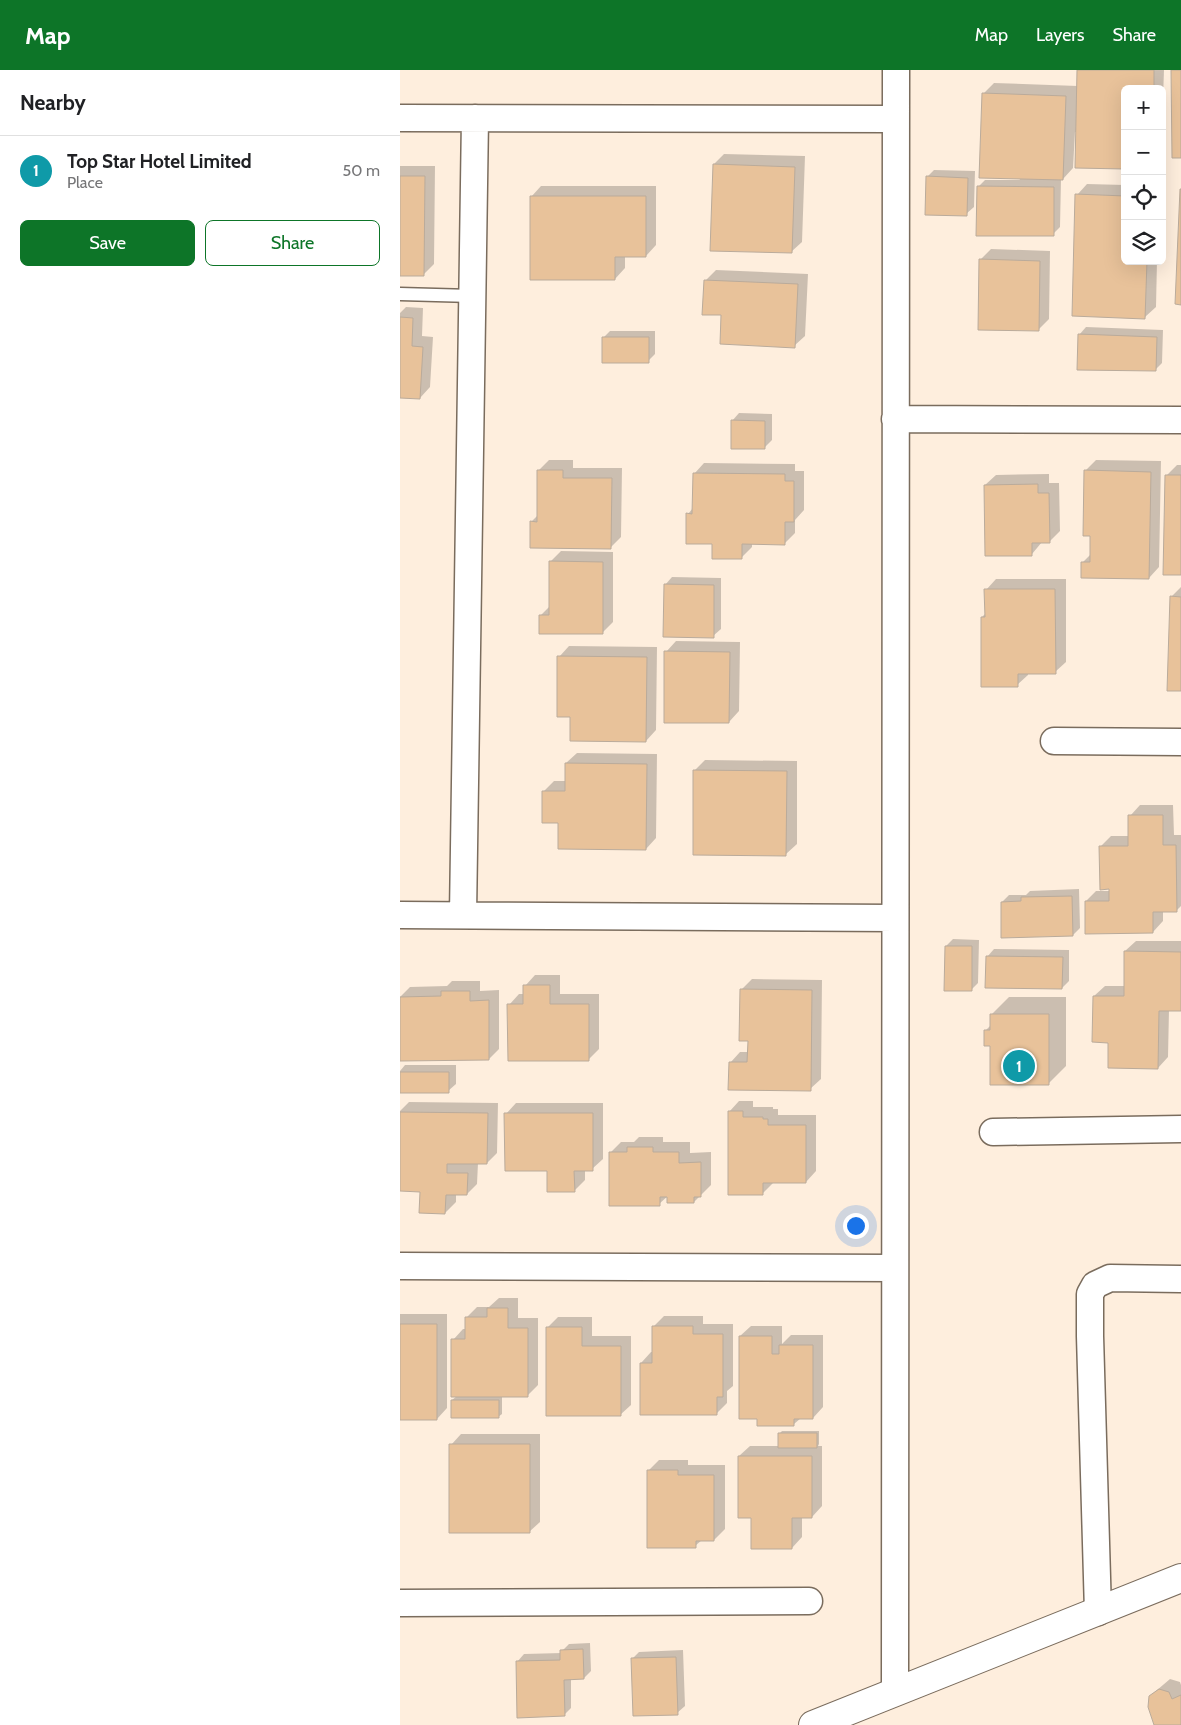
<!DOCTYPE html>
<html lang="en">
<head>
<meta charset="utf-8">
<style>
	body { margin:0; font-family:Cabin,sans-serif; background:#f2f2f2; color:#202124 }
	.controls { position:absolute; right:15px; top:15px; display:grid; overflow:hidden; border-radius:8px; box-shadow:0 5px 20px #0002 }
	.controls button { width:45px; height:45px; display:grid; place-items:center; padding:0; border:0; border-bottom:1px solid #e0e0e0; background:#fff; color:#202124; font:25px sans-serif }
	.you { position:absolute; left:455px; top:1155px; width:18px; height:18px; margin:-12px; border:4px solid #fff; border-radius:50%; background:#1a73e8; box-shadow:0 0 0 8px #1a73e833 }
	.badge { display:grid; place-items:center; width:32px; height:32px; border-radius:50%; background:#0d7528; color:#fff; font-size:16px; font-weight:700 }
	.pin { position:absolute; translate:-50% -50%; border:2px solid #fff; box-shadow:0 1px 5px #0006 }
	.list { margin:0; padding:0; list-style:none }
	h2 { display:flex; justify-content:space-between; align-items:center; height:65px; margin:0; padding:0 20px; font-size:21px }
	h2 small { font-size:16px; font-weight:400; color:#757577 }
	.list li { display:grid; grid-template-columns:32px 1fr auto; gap:15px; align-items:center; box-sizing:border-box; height:70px; padding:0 20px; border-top:1px solid #e0e0e0 }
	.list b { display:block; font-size:19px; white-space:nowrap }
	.list p { margin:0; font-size:16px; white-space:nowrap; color:#757577 }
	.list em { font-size:16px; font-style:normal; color:#757577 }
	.actions { display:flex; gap:10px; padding:15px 20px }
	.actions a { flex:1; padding:11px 0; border:1px solid #0d7528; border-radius:8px; text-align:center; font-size:18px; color:#0d7528 }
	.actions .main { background:#0d7528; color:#fff }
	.icon { flex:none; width:28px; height:28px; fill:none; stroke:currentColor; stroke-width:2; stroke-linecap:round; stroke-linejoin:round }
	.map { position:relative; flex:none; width:781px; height:1655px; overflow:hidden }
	header { display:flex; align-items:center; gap:30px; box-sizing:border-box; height:70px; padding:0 25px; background:#0d7528; color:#fff }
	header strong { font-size:24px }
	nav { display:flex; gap:28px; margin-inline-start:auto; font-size:18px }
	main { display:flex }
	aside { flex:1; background:#fff }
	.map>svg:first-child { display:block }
	.shadow { fill:#0003 }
	.building { fill:#e8c29a; stroke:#baab9b }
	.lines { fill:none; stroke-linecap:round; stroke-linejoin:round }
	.lane-casing { stroke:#7a6c5d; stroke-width:15 }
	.street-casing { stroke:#7a6c5d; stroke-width:29 }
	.secondary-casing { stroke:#7a6c5d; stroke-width:30 }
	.lane { stroke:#fff; stroke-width:12 }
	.street { stroke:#fff; stroke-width:26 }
	.secondary { stroke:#fff; stroke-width:28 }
</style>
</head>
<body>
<header>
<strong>Map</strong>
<nav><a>Map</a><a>Layers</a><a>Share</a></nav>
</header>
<main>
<aside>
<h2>Nearby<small></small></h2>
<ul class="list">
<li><span class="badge" style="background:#0f9aa8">1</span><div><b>Top Star Hotel Limited</b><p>Place</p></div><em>50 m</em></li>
</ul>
<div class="actions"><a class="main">Save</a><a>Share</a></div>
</aside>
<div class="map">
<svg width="781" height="1655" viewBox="0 0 781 1655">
	<rect width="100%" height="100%" fill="#feeedd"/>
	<path class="shadow" d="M 678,0 L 764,0 L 762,57 L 762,19 L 725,19 L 677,62 L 675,62 L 673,98 L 663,109 L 661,109 L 660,157 L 653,164 L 578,117 L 585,110 L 620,110 L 583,24 L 594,13 L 678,16 Z
		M 324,84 L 405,86 L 402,172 L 391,182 L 314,94 Z
		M 0,96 L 35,96 L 34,194 L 23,205 L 0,205 Z
		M 534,100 L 575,101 L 574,137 L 566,144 L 527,107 Z
		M 687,114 L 725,115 L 725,191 L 757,191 L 756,237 L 745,247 L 677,125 Z
		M 141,116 L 256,116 L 256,175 L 246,186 L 225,186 L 225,198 L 215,209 L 131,127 Z
		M 591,179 L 650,181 L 649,249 L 638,260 L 580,190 Z
		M 316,200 L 408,204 L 405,266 L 394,276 L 323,244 L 305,211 Z
		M 6,237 L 23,238 L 22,266 L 33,267 L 30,317 L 20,328 L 0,327 L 0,243 Z
		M 686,257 L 763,260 L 762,293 L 755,300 L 679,265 Z
		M 210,261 L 255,261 L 255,284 L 248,291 L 203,268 Z
		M 339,343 L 372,344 L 372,370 L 365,377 L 332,351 Z
		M 149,390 L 173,390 L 173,398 L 222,398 L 221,467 L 211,477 L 131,452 L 138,445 L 139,400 Z
		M 696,390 L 761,391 L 759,497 L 749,508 L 682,493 L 691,484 L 691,464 L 685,401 Z
		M 304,393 L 395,394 L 395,401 L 404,401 L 404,440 L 395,450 L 395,463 L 384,474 L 352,473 L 352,477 L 341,488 L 313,473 L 288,444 L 293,438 L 294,404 Z
		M 777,395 L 781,395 L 781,504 L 767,405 Z
		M 649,404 L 649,413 L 659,413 L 660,461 L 649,472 L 642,472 L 632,484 L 585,415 L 596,405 Z
		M 161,481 L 213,482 L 213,552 L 202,563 L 141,545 L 150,536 L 150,492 Z
		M 272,507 L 321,508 L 321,559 L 313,566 L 265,515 Z
		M 596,509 L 666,509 L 666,592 L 655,602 L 628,603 L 628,605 L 617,615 L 582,547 L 586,543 L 586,520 Z
		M 781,517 L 781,620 L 771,527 Z
		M 276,571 L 340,572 L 339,641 L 329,652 L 266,582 Z
		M 169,576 L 257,577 L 256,660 L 246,671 L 171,646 L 159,587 Z
		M 177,683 L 257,684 L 256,768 L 246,779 L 159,751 L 143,722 L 154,711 L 166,711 L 166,693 Z
		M 305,690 L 397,691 L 397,774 L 386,784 L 294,701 Z
		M 740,735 L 773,735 L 774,765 L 781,765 L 781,836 L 776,841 L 763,841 L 763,851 L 753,862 L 686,831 L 696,821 L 710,821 L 700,777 L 711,766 L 730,766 L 730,746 Z
		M 679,819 L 680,858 L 673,865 L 602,832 L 609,825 L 626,825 L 630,821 Z
		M 553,869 L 579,870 L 578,913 L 571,920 L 546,876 Z
		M 736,871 L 781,871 L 781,940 L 769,940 L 768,987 L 758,998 L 709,971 L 694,926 L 705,916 L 725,916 L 725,881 Z
		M 594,879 L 669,880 L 669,911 L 662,918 L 587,887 Z
		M 135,905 L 160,905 L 160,924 L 199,924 L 199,979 L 188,990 L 109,935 L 119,924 L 125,924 L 125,916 Z
		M 352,909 L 422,910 L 421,1009 L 410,1019 L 330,993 L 340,982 L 349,982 L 349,969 L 341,920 Z
		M 52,911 L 80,911 L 80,921 L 99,920 L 99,979 L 89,989 L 0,990 L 0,927 L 10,917 L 47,916 Z
		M 609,927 L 666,927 L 666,996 L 648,1014 L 591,975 L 586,960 L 591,955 L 591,945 Z
		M 5,995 L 56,995 L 56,1014 L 48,1021 L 0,1021 L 0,1001 Z
		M 339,1031 L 353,1031 L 353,1037 L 373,1037 L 373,1039 L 378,1039 L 378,1045 L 416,1045 L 416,1101 L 406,1112 L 373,1113 L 363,1123 L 329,1042 Z
		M 9,1032 L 98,1033 L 97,1083 L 87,1093 L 78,1093 L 77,1114 L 67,1124 L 56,1124 L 56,1132 L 45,1143 L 21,1120 L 0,1120 L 0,1041 Z
		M 116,1033 L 203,1033 L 203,1089 L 192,1099 L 185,1099 L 185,1110 L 174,1121 L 148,1099 L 106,1044 Z
		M 239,1067 L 263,1067 L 263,1072 L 290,1072 L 290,1083 L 311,1082 L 311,1115 L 294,1132 L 269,1125 L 259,1134 L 210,1083 L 221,1072 L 234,1072 Z
		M 99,1228 L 118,1228 L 118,1248 L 138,1248 L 138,1315 L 127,1326 L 102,1326 L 102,1344 L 98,1347 L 52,1330 L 57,1326 L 53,1270 L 63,1259 L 66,1259 L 66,1248 L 77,1237 L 89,1237 Z
		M 0,1244 L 47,1244 L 47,1338 L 37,1349 L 0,1349 Z
		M 264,1246 L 303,1246 L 303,1254 L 333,1254 L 333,1316 L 327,1321 L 327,1333 L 316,1344 L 241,1293 L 251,1282 L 253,1282 L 253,1257 Z
		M 158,1247 L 192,1247 L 192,1266 L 231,1266 L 231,1335 L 220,1345 L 147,1258 Z
		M 351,1256 L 382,1256 L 382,1274 L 391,1265 L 423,1265 L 423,1337 L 413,1348 L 401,1348 L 394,1354 L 340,1266 Z
		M 382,1361 L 419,1361 L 419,1374 L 418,1376 L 422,1376 L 422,1436 L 412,1447 L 402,1447 L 402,1467 L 392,1478 L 353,1447 L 339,1386 L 350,1376 L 379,1376 L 379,1364 Z
		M 61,1364 L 140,1364 L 140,1452 L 129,1462 L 51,1375 Z
		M 259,1390 L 288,1390 L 288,1395 L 325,1395 L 325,1459 L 314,1470 L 302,1470 L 295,1476 L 249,1400 Z
		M 190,1573 L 191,1601 L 184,1608 L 171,1608 L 171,1638 L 164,1645 L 117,1592 L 124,1584 L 162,1583 L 162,1581 L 169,1574 Z
		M 283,1580 L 285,1636 L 277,1643 L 232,1589 L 239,1582 Z
		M 770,1609 L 780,1612 L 781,1615 L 781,1655 L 755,1655 L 750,1626 Z"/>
	<path class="building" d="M 677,0 L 754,0 L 754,19 L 725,19 L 725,99 L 675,98 Z
		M 771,0 L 781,0 L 781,88 L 772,88 Z
		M 582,23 L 666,26 L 663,110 L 579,108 Z
		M 313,94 L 395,97 L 392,183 L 310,181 Z
		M 0,106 L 25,106 L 24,206 L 0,206 Z
		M 526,106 L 568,108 L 567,146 L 525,145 Z
		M 577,116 L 654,117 L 654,166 L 576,166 Z
		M 780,119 L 781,119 L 781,235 L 775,234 Z
		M 675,124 L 725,126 L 725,191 L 747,191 L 745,249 L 672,246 Z
		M 130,126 L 246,126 L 246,187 L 215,187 L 215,210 L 130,210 Z
		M 579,189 L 640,191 L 639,261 L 578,260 Z
		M 304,210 L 398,214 L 395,278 L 320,274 L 321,245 L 302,245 Z
		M 0,247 L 13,248 L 12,276 L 23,277 L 20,329 L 0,328 Z
		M 678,264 L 757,267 L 756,301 L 677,300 Z
		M 202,267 L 249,267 L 249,293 L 202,293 Z
		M 331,350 L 365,351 L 365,379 L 331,379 Z
		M 137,400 L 163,400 L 163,408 L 212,408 L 211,479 L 130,478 L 130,451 L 137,452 Z
		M 684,400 L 751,402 L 749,509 L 681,508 L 681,492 L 690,492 L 690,466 L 683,466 Z
		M 293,403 L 385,404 L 385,411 L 394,411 L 394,452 L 385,452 L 385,475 L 342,474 L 342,489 L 312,489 L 312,474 L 286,474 L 286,443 L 292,444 Z
		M 765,405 L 781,405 L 781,505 L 763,505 Z
		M 638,414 L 638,423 L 649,423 L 650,473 L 632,473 L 632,486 L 585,486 L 584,415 Z
		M 149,491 L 203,492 L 203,564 L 139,564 L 139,545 L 149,545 Z
		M 264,514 L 314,515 L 314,568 L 263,567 Z
		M 584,519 L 655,519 L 656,604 L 618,604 L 618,617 L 581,617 L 581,547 L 585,547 Z
		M 770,526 L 781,527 L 781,621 L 767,621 Z
		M 264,581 L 330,582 L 329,653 L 264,653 Z
		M 157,586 L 247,587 L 246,672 L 170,671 L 170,647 L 157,647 Z
		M 165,693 L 247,694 L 246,780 L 158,779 L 158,753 L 142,753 L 142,721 L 165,721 Z
		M 293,700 L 387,701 L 386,786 L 293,785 Z
		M 728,745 L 763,745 L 763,775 L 776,775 L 777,842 L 753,842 L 753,863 L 685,864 L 685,831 L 709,831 L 709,819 L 700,820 L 699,776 L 728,776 Z
		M 672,826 L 673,866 L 601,868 L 601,832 L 621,831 L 621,827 Z
		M 545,876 L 572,876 L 572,921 L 544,921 Z
		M 724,881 L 781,882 L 781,941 L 759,941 L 758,999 L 708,998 L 708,973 L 692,972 L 693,926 L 724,926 Z
		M 586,886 L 663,887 L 662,919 L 585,918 Z
		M 123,915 L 150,915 L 150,934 L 189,934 L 189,991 L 108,991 L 107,934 L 123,934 Z
		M 340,919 L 412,920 L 411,1021 L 328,1020 L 329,992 L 347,992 L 348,971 L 339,971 Z
		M 41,921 L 70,921 L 70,931 L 89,930 L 89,990 L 0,991 L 0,927 L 41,926 Z
		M 590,944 L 649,944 L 649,1015 L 590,1015 L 590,976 L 584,976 L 584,960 L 590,960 Z
		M 0,1002 L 49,1002 L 49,1023 L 0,1023 Z
		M 328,1041 L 343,1041 L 343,1047 L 363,1047 L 363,1049 L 368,1049 L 368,1055 L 406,1055 L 406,1113 L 363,1113 L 363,1125 L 328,1125 Z
		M 0,1042 L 88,1043 L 87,1094 L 47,1094 L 47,1103 L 68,1103 L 67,1125 L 46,1125 L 45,1144 L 19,1143 L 20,1122 L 0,1121 Z
		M 104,1043 L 193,1043 L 193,1101 L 174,1101 L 175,1122 L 147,1122 L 147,1101 L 105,1101 Z
		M 227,1077 L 253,1077 L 253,1082 L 279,1082 L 279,1093 L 301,1092 L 301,1127 L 294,1127 L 294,1133 L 267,1133 L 267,1127 L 260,1127 L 260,1136 L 209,1136 L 209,1082 L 227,1082 Z
		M 87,1238 L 108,1238 L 108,1258 L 128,1258 L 128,1327 L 51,1327 L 51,1269 L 65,1269 L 65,1247 L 87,1247 Z
		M 0,1254 L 37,1254 L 37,1350 L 0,1350 Z
		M 252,1256 L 293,1256 L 293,1264 L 323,1264 L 323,1327 L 317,1327 L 317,1345 L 240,1345 L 240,1293 L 252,1293 Z
		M 146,1257 L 182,1257 L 182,1276 L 221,1276 L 221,1346 L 146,1346 Z
		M 339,1266 L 372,1266 L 372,1284 L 379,1284 L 379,1275 L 413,1275 L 413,1349 L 394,1349 L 394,1356 L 357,1356 L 357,1349 L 339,1349 Z
		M 51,1330 L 99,1330 L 99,1348 L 51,1348 Z
		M 378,1363 L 417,1363 L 417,1378 L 378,1378 Z
		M 49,1374 L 130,1374 L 130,1463 L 49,1463 Z
		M 338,1386 L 412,1386 L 412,1448 L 392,1448 L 392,1479 L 351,1479 L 351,1448 L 338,1448 Z
		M 247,1400 L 278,1400 L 278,1405 L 314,1405 L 314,1471 L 296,1471 L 296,1478 L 247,1478 Z
		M 183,1579 L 184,1609 L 164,1610 L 165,1646 L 117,1648 L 116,1591 L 160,1590 L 160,1580 Z
		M 276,1587 L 278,1645 L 233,1646 L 231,1588 Z
		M 759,1619 L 769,1622 L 772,1629 L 781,1625 L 781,1655 L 754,1655 L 748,1637 L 749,1626 Z"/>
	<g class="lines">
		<g class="lane-casing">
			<path id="lane" d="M 0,224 L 72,226"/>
		</g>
		<g class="street-casing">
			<path id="street" d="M 0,48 L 495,49
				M 495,349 L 781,350
				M 654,671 L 781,672
				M 0,845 L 495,848
				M 63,845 L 75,48
				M 593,1062 L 781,1059
				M 0,1196 L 495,1198
				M 0,1533 L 409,1531
				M 698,1542 L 690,1266 L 690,1224 L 695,1215 L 710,1208 L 781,1209
				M 495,1622 L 496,0"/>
		</g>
		<g class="secondary-casing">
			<path id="secondary" d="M 413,1655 L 781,1508"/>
		</g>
		<use href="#lane" class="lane"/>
		<use href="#street" class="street"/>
		<use href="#secondary" class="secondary"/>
	</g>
</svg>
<div class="controls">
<button>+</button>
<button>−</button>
<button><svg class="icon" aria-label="locate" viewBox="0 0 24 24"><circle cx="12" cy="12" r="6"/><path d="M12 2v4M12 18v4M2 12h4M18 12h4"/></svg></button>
<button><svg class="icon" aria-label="layers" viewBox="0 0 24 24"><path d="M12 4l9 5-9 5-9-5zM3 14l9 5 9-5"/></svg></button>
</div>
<div class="you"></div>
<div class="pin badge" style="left:619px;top:996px;background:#0f9aa8">1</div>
</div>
</main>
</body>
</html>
